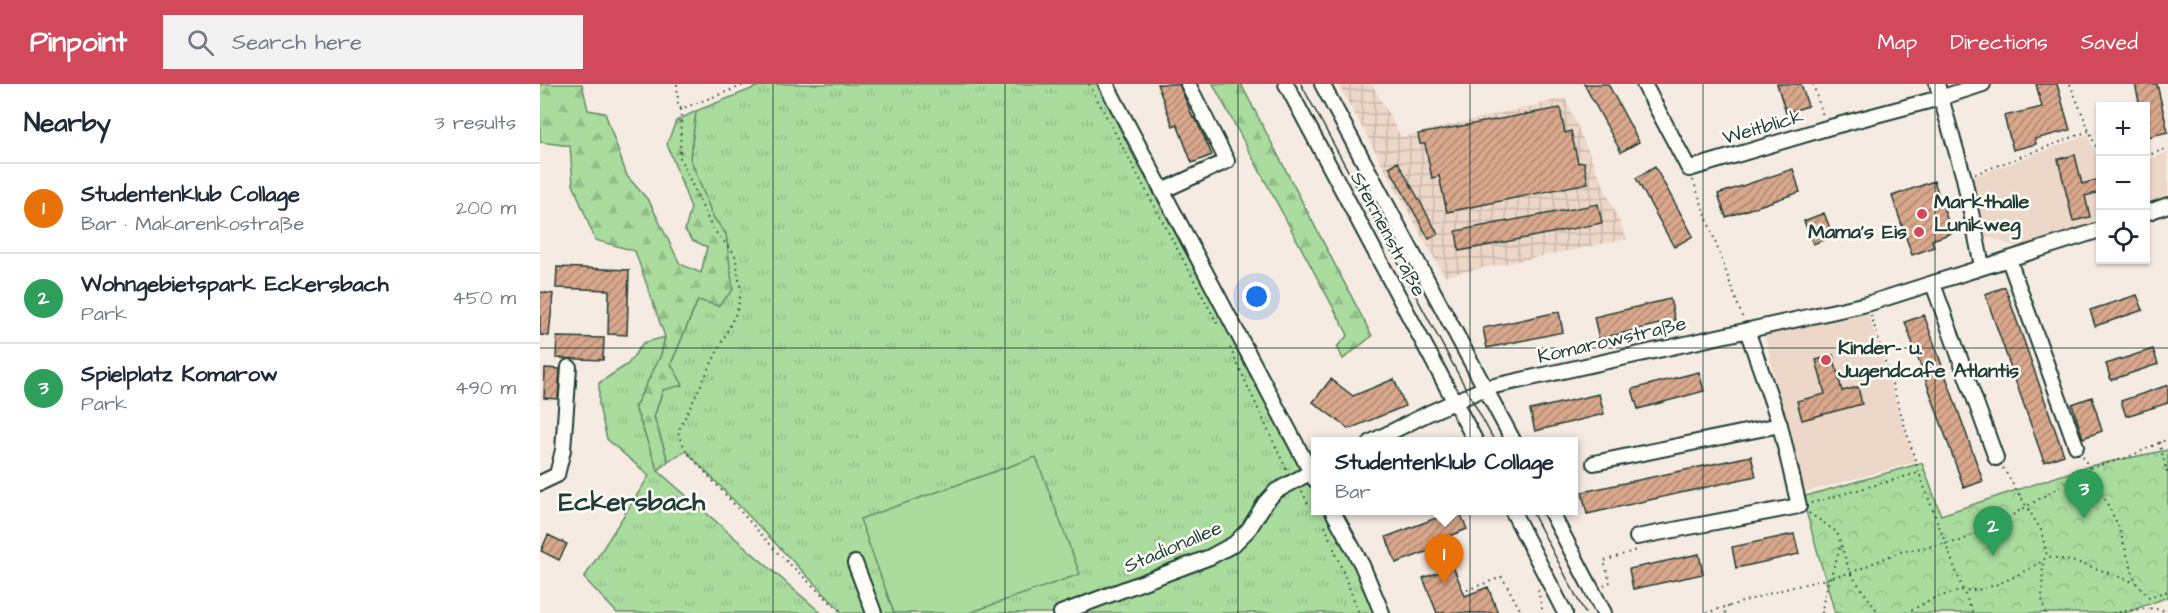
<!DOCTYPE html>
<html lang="en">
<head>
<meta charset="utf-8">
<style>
	body { margin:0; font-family:"Architects Daughter",sans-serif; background:#f2f2f3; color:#1f2937 }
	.controls { position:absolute; right:18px; top:18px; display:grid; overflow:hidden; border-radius:0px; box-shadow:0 2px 4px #0004 }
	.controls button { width:54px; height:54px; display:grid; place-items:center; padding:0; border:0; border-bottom:2px solid #e0e1e3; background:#fff; color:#1f2937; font:30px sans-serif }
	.you { position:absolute; left:717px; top:213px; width:21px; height:21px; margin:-15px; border:4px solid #fff; border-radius:50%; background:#1a73e8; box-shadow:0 0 0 9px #1a73e833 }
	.badge { display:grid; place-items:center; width:39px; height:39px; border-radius:50%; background:#d1495b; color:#fff; font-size:20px; font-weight:700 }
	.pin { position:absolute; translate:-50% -50px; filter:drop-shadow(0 2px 3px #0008) }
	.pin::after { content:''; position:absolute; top:32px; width:21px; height:18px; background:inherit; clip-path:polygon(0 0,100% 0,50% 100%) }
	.popup { position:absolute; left:771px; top:353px; width:267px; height:78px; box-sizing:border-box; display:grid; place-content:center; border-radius:0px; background:#fff; filter:drop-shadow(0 2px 4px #0005); font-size:20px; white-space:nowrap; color:#747a83 }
	.popup b { font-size:22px; color:#1f2937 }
	.popup::after { content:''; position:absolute; left:50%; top:100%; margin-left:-12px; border:12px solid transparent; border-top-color:#fff }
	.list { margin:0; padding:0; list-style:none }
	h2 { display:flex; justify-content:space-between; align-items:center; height:78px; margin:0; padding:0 24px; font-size:26px }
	h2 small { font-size:20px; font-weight:400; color:#747a83 }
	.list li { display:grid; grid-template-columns:39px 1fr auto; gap:18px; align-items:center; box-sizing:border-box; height:90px; padding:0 24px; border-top:2px solid #e0e1e3 }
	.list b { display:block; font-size:22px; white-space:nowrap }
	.list p { margin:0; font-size:20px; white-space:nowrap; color:#747a83 }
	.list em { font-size:20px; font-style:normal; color:#747a83 }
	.icon { flex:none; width:33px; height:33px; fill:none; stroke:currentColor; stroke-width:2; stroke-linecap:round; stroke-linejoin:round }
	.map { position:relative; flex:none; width:1628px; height:529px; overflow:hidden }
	header { display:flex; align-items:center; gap:36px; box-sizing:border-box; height:84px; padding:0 30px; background:#d1495b; color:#fff }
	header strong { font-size:28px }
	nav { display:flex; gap:33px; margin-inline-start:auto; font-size:21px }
	.search { width:420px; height:54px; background:#f2f2f3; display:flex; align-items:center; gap:15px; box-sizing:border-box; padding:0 21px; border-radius:0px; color:#747a83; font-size:22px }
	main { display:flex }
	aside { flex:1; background:#fff }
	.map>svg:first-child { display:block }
	.built { fill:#edd7c8 }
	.industrial { fill:url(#industrial-grid) }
	.grass { fill:url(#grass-tufts); stroke:#648c69; stroke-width:1.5 }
	.forest { fill:url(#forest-firs); stroke:#648c69; stroke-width:1.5 }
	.park { fill:url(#park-crowns); stroke:#648c69; stroke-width:1.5 }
	.pitch { fill:#aadc9e; stroke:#648c69; stroke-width:1.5 }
	.building { fill:url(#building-hatch); stroke:#1f3d34; stroke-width:1.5 }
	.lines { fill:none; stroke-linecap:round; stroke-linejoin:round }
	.minor-casing { stroke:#1f3d34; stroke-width:18 }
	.path { stroke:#1f3d34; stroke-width:2; stroke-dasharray:1.5 4.5; stroke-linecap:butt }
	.minor { stroke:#fdfcf7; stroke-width:14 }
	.tram { stroke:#1f3d34; stroke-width:1.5 }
	.grid { fill:none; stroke:#1f3d34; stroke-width:1.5; stroke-opacity:0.55 }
	.poi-dot { fill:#d1495b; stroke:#fdfcf7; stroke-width:2 }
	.labels { text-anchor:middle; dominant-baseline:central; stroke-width:5; stroke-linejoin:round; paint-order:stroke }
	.street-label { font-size:20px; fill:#1f3d34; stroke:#fdfcf7 }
	.poi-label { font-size:20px; font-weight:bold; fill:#1f3d34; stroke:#fdfcf7; text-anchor:start }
	.district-label { font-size:26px; font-weight:bold; fill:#1f3d34; stroke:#fdfcf7 }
</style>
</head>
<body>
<header>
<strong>Pinpoint</strong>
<div class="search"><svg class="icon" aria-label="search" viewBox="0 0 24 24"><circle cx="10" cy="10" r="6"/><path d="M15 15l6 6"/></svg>Search here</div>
<nav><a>Map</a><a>Directions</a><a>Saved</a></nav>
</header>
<main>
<aside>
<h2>Nearby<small>3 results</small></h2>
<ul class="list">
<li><span class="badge" style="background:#e8710a">1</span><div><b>Studentenklub Collage</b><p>Bar · Makarenkostraße</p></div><em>200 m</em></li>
<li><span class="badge" style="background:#2e9e5b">2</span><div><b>Wohngebietspark Eckersbach</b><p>Park</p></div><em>450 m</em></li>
<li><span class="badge" style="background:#2e9e5b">3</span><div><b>Spielplatz Komarow</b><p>Park</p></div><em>490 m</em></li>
</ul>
</aside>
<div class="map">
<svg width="1628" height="529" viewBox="0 0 1628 529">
	<defs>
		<pattern id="industrial-grid" width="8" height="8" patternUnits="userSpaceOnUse" patternTransform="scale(1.5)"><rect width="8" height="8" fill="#edd7c8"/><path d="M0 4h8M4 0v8" fill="none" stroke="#cbb9ac"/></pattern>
		<pattern id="grass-tufts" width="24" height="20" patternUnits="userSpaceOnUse" patternTransform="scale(1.5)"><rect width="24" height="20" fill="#aadc9e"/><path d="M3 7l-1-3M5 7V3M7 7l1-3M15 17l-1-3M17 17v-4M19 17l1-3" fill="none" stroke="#92be89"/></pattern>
		<pattern id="forest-firs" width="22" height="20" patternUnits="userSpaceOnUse" patternTransform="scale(1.5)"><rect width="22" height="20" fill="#aadc9e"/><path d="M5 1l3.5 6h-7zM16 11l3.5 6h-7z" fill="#92be89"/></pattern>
		<pattern id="park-crowns" width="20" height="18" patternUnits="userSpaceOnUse" patternTransform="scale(1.5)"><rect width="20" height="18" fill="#aadc9e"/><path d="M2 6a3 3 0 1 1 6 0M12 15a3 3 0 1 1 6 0" fill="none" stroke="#92be89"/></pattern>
		<pattern id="building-hatch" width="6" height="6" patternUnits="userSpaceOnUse" patternTransform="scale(1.5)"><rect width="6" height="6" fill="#d9a78c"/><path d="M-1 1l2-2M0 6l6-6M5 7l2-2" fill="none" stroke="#af8973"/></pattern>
	</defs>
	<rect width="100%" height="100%" fill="#f6ebe2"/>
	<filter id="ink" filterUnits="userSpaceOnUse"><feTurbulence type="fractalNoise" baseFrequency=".0167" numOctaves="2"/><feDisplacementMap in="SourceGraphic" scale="12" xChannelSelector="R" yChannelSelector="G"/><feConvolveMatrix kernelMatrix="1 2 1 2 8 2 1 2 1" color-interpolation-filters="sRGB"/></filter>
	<g filter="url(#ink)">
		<path class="built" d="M 1548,51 L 1558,76 L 1560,76 L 1560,138 L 1485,166 L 1445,152 L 1433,93 Z
			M 1628,68 L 1628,112 L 1606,121 L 1606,76 Z
			M 1326,223 L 1375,378 L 1262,409 L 1224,248 Z"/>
		<path class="industrial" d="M 798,0 L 832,0 L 861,53 L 1025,14 L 1087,155 L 904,192 Z"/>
		<path class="grass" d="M 224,0 L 558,0 L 595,75 L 775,405 L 775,426 L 787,427 L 825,497 L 838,529 L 303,529 L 146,367 L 128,377 L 114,333 L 131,280 L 186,150 L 173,133 L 150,74 L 156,27 Z
			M 125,253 L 121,271 L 95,323 L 118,387 L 281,529 L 77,529 L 44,494 L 109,392 L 67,355 L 59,322 L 59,299 L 88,280 L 103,259 Z"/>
		<path class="forest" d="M 0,0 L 42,0 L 48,26 L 65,29 L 87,92 L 109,117 L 140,180 L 161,189 L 167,163 L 152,156 L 145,146 L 151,124 L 127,60 L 136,37 L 156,27 L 150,74 L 173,133 L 186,150 L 193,206 L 178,222 L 158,216 L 131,280 L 143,301 L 123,306 L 114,333 L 128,377 L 118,387 L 95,323 L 121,271 L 125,253 L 95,167 L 55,156 L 33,100 L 30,62 L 0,58 Z
			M 673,0 L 701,0 L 832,252 L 803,275 L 797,263 L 808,251 Z"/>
		<path class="park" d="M 1628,366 L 1628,513 L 1585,529 L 1295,529 L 1262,413 L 1382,379 L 1401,431 L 1549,382 Z"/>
		<path class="pitch" d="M 496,373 L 540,490 L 429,529 L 354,529 L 320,435 Z"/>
		<path class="building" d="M 617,0 L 639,0 L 653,34 L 655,33 L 672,71 L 652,79 L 637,40 L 633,42 Z
			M 1044,0 L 1068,0 L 1099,58 L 1081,68 Z
			M 1237,0 L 1261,0 L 1268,22 L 1246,29 Z
			M 1496,0 L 1517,0 L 1530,46 L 1495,55 L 1496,60 L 1473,66 L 1464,32 L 1502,23 Z
			M 1595,0 L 1617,0 L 1628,48 L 1607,53 L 1605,22 L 1600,22 Z
			M 1020,24 L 1025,49 L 1031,47 L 1038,79 L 1044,78 L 1048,99 L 907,128 L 899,92 L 892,94 L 885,60 L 880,60 L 878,50 Z
			M 1535,71 L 1542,100 L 1560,95 L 1560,108 L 1545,112 L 1550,133 L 1533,137 L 1518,75 Z
			M 858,78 L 898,150 L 889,155 L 849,83 Z
			M 1115,83 L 1153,152 L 1134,163 L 1096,94 Z
			M 1253,85 L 1260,108 L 1186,133 L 1178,110 Z
			M 1394,97 L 1412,149 L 1392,156 L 1394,163 L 1372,171 L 1352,112 Z
			M 1058,120 L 1062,139 L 919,167 L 916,147 Z
			M 1284,129 L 1293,152 L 1273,160 L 1264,137 Z
			M 17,183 L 89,186 L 87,251 L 68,250 L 69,206 L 16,204 Z
			M 1465,203 L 1524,371 L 1504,378 L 1445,210 Z
			M 0,208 L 13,210 L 9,252 L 0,251 Z
			M 1597,211 L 1603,226 L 1555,242 L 1550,226 Z
			M 1130,215 L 1135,236 L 1059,255 L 1054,233 Z
			M 1019,228 L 1023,248 L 947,264 L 943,244 Z
			M 1384,231 L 1443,397 L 1424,404 L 1365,238 Z
			M 17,253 L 64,254 L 63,276 L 16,274 Z
			M 1613,265 L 1618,280 L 1571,296 L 1566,280 Z
			M 1293,271 L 1302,307 L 1318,303 L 1322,320 L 1262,336 L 1257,317 L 1285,310 L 1276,276 Z
			M 5,284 L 20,285 L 18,315 L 4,314 Z
			M 1159,288 L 1164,307 L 1098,325 L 1092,305 Z
			M 791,295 L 813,312 L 854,295 L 865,322 L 809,345 L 773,318 Z
			M 1628,301 L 1628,319 L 1586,332 L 1581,317 Z
			M 1059,310 L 1064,330 L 995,347 L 990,326 Z
			M 1552,313 L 1562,347 L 1543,354 L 1532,320 Z
			M 1211,372 L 1216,392 L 1047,430 L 1042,408 Z
			M 897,426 L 919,426 L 927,445 L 907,453 L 909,459 L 904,460 L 925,512 L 948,503 L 958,529 L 897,529 L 883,494 L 902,487 L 894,465 L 856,479 L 846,453 L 899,433 Z
			M 1254,450 L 1259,470 L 1196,484 L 1192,463 Z
			M 8,451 L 27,460 L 19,476 L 1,467 Z
			M 1159,470 L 1163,490 L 1093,505 L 1089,485 Z"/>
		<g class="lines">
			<g class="minor-casing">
				<path id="minor" d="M 566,0 L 775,396
					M 746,0 L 936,358
					M 782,0 L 974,358
					M 1104,0 L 1149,85 L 1287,44 L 1400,14 L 1443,0
					M 1397,0 L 1424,94 L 1442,182
					M 622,107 L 687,77 L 648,0
					M 1606,129 L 1628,121
					M 1469,176 L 1536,362
					M 1393,200 L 1456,374
					M 831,358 L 889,329 L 945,304 L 1327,220 L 1560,146
					M 1054,379 L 1240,341
					M 0,399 L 17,391 L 23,366 L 29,283
					M 792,426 L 822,481 L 842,529
					M 972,426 L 1025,529
					M 1010,426 L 1064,529
					M 1097,453 L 1259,422 L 1240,341 L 1207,246
					M 315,479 L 334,529
					M 521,529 L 670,473 L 694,460 L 709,445 L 725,419 L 736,407 L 775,386"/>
			</g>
			<path class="path" d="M 137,0 L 138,19 L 141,25 L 207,0
				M 549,0 L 678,241
				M 1273,0 L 1283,32
				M 1530,0 L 1560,73
				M 141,25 L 140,74 L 172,144 L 195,170 L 201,208 L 197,227 L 138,348 L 146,367 L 238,469 L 302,529
				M 1606,72 L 1628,64
				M 1435,90 L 1549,47
				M 1153,96 L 1203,235
				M 1331,231 L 1379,389 L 1423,506 C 1450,509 1480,489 1503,477
				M 690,264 L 747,387
				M 1619,358 L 1628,392
				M 1543,372 L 1578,441 L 1596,499 L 1609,513 L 1628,507
				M 1463,384 L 1501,446 L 1507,472 L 1544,480 L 1596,499
				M 1033,387 L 1043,383
				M 762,407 L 768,420 L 775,423
				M 1271,419 L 1378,389
				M 1269,429 L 1297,448 L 1310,489 L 1339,529
				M 785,442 L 819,529
				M 1064,502 L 1070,498 L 1064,477 L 1099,465
				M 927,506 L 962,493 L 982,529
				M 998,506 L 1003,529
				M 1609,513 L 1609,524 L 1628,527
				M 1166,529 L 1245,505 L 1310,489 L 1359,468 L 1420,457 L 1458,440 L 1550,384 L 1586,374 L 1628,355
				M 1185,529 L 1189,521
				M 1282,529 C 1283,506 1295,484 1300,462
				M 1366,529 L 1394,514 L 1423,506 L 1433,529
				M 1505,529 L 1502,515 L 1503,477 L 1507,472
				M 1573,529 L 1609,524"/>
			<use href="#minor" class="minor"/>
			<path class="tram" d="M 761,0 L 955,358
				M 991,426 L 1045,529"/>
		</g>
	</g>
	<path class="grid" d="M 233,0 L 233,529M 465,0 L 465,529M 698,0 L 698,529M 930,0 L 930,529M 1163,0 L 1163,529M 1395,0 L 1395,529M 0,264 L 1628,264"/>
	<g class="poi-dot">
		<circle cx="1382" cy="130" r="6"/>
		<circle cx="1379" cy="148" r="6"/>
		<circle cx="1286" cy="276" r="6"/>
	</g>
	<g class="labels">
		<g class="street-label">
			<text transform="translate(1223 43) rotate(-16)">Weitblick</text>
			<text transform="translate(848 150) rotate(62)">Sternenstraße</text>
			<text transform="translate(1072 256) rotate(-13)">Komarowstraße</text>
			<text transform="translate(633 463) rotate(-23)">Stadionallee</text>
		</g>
		<g class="poi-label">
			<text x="1394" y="118">Markthalle<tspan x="1394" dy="23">Lunikweg</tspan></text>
			<text x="1367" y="148" text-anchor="end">Mama's Eis</text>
			<text x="1298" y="264">Kinder- u.<tspan x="1298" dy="23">Jugendcafe Atlantis</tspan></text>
		</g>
		<g class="district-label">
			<text x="92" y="418">Eckersbach</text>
		</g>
	</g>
</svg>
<div class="controls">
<button>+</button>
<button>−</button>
<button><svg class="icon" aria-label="locate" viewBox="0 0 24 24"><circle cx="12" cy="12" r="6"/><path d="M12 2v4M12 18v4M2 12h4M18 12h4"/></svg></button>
</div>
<div class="you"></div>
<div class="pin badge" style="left:904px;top:500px;background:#e8710a">1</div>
<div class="popup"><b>Studentenklub Collage</b>Bar</div>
<div class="pin badge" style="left:1453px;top:472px;background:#2e9e5b">2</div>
<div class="pin badge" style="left:1544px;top:435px;background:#2e9e5b">3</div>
</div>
</main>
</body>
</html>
